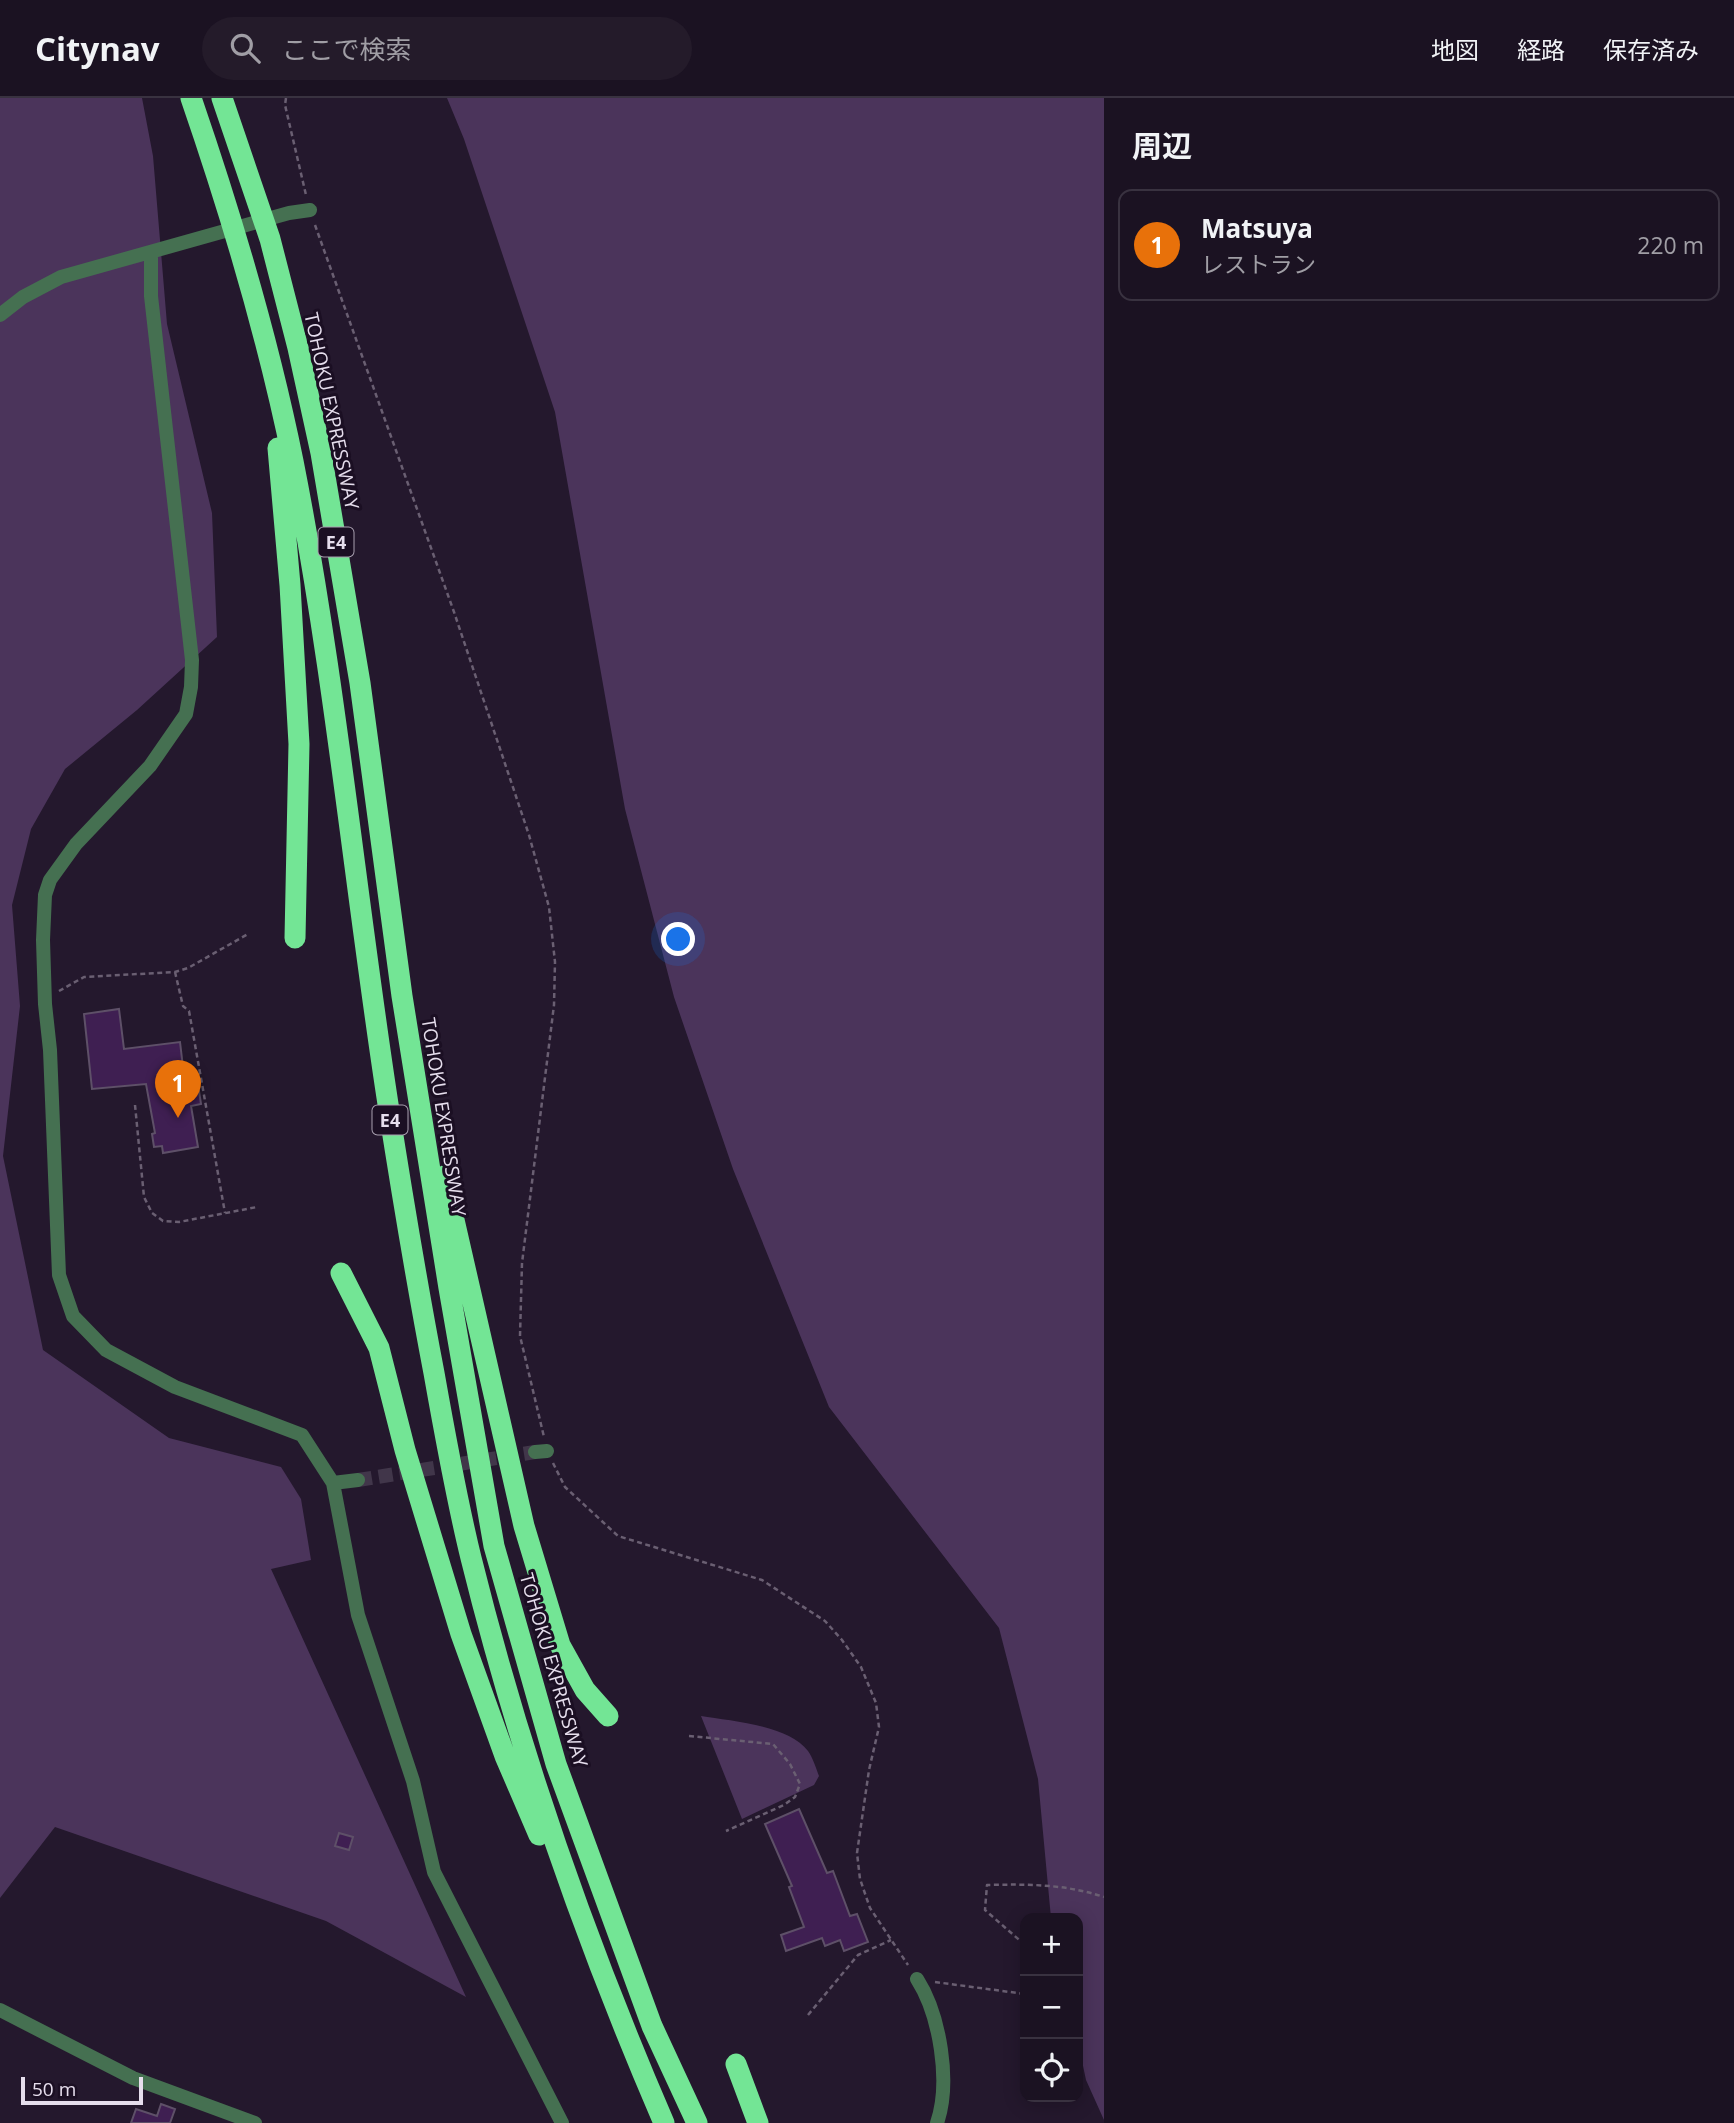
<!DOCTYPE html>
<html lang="ja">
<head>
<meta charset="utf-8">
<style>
	body { margin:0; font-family:"Open Sans","Noto Sans JP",sans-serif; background:#241b2a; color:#f1f3f6 }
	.controls { position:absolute; right:21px; bottom:21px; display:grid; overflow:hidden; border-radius:14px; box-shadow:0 4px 18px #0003 }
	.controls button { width:63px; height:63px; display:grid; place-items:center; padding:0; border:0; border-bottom:2px solid #393240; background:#1b1222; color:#f1f3f6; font:35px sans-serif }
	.scale { position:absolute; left:21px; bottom:18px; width:122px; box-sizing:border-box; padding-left:7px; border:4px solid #e6deed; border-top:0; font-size:19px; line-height:24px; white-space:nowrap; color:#e6deed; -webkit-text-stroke:5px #1b0f23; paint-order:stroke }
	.you { position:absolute; left:679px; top:842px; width:24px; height:24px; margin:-18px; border:5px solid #fff; border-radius:50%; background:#1a73e8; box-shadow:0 0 0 10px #1a73e833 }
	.badge { display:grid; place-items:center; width:46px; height:46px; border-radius:50%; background:#7c3aed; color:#fff; font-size:23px; font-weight:700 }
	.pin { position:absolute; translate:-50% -58px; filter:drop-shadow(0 2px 4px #0008) }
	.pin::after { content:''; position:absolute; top:37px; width:24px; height:21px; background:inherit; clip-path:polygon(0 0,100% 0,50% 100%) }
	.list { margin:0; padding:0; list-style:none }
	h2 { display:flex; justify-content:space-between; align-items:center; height:91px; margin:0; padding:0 28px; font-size:30px }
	h2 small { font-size:23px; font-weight:400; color:#a09ea5 }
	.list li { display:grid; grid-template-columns:46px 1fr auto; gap:21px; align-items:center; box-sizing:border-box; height:112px; margin:0 14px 14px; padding:0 14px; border:2px solid #393240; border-radius:14px }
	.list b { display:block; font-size:26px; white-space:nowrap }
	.list p { margin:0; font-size:23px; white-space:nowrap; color:#a09ea5 }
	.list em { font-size:23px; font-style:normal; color:#a09ea5 }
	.icon { flex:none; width:38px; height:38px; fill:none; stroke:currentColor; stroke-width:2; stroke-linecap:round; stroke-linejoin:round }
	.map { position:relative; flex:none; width:1104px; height:2025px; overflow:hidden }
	header { display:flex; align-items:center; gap:42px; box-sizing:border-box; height:98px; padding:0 35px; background:#1b1222; border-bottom:2px solid #393240 }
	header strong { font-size:33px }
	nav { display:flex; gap:38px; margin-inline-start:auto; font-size:24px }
	.search { width:490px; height:63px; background:#241b2a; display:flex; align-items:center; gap:18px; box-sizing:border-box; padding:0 24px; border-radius:38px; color:#a09ea5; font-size:26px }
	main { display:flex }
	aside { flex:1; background:#1b1222 }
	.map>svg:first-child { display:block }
	.green { fill:#4b345b }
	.building { fill:#3f1f52; stroke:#5e5068; stroke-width:2 }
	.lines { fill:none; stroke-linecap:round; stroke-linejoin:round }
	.minor-tunnel { stroke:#41364a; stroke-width:14; stroke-dasharray:14 7; stroke-linecap:butt }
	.path { stroke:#6a5f72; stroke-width:2.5; stroke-dasharray:5 3.5; stroke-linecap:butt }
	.minor { stroke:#457051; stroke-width:14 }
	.tertiary { stroke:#457051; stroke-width:14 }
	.motorway { stroke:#73e595; stroke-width:21 }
	.labels { text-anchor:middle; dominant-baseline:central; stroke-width:6; stroke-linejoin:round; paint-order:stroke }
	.shield { fill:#1b0f23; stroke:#a9a0b0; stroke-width:2 }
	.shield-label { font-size:18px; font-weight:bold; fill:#e6deed }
	.street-label { font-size:19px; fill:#e6deed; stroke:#1b0f23 }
</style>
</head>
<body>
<header>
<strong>Citynav</strong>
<div class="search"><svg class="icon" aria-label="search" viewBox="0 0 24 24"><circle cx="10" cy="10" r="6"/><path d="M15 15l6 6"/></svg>ここで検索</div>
<nav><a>地図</a><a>経路</a><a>保存済み</a></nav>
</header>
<main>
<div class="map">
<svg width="1104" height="2025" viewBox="0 0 1104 2025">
	<rect width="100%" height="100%" fill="#24182d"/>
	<path class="green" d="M 0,0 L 142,0 L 153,58 L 167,226 L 212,415 L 217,539 L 137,612 L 65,671 L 31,731 L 12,807 L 20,908 L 3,1058 L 43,1252 L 169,1340 L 281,1369 L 301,1401 L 311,1462 L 271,1471 L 466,1899 L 326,1823 L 55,1729 L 0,1800 Z
		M 447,0 L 1104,0 L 1104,2022 L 1086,1982 L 1078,1944 L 1078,1820 L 1051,1820 L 1038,1681 L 999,1530 L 829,1309 L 733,1071 L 674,899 L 625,711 L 555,314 L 464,41 Z
		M 701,1618 C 731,1623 789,1627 808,1653 C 813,1660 816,1670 819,1678 L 814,1687 L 742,1721 Z"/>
	<path class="building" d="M 119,911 L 124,951 L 180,944 L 185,986 L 187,986 L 188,995 L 199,993 L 201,1006 L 191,1008 L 198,1049 L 163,1055 L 162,1048 L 154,1049 L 152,1036 L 155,1035 L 146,986 L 92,991 L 84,916 Z
		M 799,1711 L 827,1775 L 833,1773 L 850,1818 L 857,1816 L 868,1844 L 844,1853 L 840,1842 L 825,1848 L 822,1840 L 786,1853 L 781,1837 L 804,1829 L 789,1789 L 792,1788 L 765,1726 Z
		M 339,1735 L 353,1739 L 349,1752 L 335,1748 Z
		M 161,2006 L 175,2011 L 170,2025 L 131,2025 L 136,2011 L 157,2018 Z"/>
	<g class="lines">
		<path class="minor-tunnel" d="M 358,1382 L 535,1354"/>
		<path class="path" d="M 286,0 L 285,7 L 306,97
			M 315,127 L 454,514 L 529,737 L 549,809 L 555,864 L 554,907 L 522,1165 L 520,1238 L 544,1339
			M 175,874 L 183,908 L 189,913 L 225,1115
			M 59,893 L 84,879 L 175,874 L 188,870 L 248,836
			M 135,1007 L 144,1099 L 152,1115 L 163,1123 L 179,1124 L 257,1109
			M 553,1365 L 565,1389 L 618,1438 L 762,1482 L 825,1523 L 842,1542 L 861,1569 L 876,1605 L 879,1629 L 869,1672 L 857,1755 L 860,1781 L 870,1810 L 908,1867
			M 689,1638 L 773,1646 L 790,1666 L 800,1686 L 795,1699 L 784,1707 L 726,1733
			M 1025,1847 L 985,1812 L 987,1787 C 1028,1786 1065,1786 1104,1799
			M 935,1884 L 1025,1896
			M 1078,1890 L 1078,1892
			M 808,1917 L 858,1857 L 891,1842"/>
		<path class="minor" d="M 151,154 L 151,198 L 192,562 L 191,589 L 186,616 L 150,668 L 76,746 L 50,782 L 45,797 L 43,842 L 45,906 L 50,952 L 59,1177 L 73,1218 L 106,1252 L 175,1289 L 302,1337 L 333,1385 L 358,1517 L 413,1683 L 434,1774 L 562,2025
			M 0,217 L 23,199 L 61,179 L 289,115 L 310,112
			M 535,1354 L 547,1353
			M 333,1385 L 358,1382
			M 917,1881 C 940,1917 951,1984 937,2025"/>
		<path class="tertiary" d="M 0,1912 L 133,1980 L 255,2025"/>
		<path class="motorway" d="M 191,0 C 232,119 268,240 293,363 C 335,576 355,792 388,1006 C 402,1096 417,1186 434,1275 C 445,1337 456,1399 471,1460 C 519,1654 585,1842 664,2025
			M 222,0 L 270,141 L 298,250 L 321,355 L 360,585 L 402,898 L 449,1190 L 494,1448 L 556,1666 L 652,1928 L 697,2025
			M 278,350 L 290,487 L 299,646 L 295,840
			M 444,1078 L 524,1428 L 560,1547 L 585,1592 L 608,1618
			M 341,1175 L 379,1250 L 405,1352 L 461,1536 L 505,1658 L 539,1737
			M 736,1966 L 758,2025"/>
	</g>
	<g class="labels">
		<g class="shield">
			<rect x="318.5" y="429.5" width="35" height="29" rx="5"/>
			<rect x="372.5" y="1007.5" width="35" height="29" rx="5"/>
		</g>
		<g class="shield-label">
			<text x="336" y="444">E4</text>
			<text x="390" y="1022">E4</text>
		</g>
		<g class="street-label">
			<text transform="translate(332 313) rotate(78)">TOHOKU EXPRESSWAY</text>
			<text transform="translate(444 1019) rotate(81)">TOHOKU EXPRESSWAY</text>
			<text transform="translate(554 1572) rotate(74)">TOHOKU EXPRESSWAY</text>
		</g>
	</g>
</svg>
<div class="controls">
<button>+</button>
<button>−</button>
<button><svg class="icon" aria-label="locate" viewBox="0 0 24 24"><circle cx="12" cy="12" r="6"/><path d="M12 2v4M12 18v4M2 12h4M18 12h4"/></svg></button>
</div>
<div class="scale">50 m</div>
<div class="you"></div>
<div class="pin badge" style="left:178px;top:1020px;background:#e8710a">1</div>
</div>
<aside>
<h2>周辺<small></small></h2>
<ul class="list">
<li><span class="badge" style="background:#e8710a">1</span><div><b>Matsuya</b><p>レストラン</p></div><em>220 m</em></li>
</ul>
</aside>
</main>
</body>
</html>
